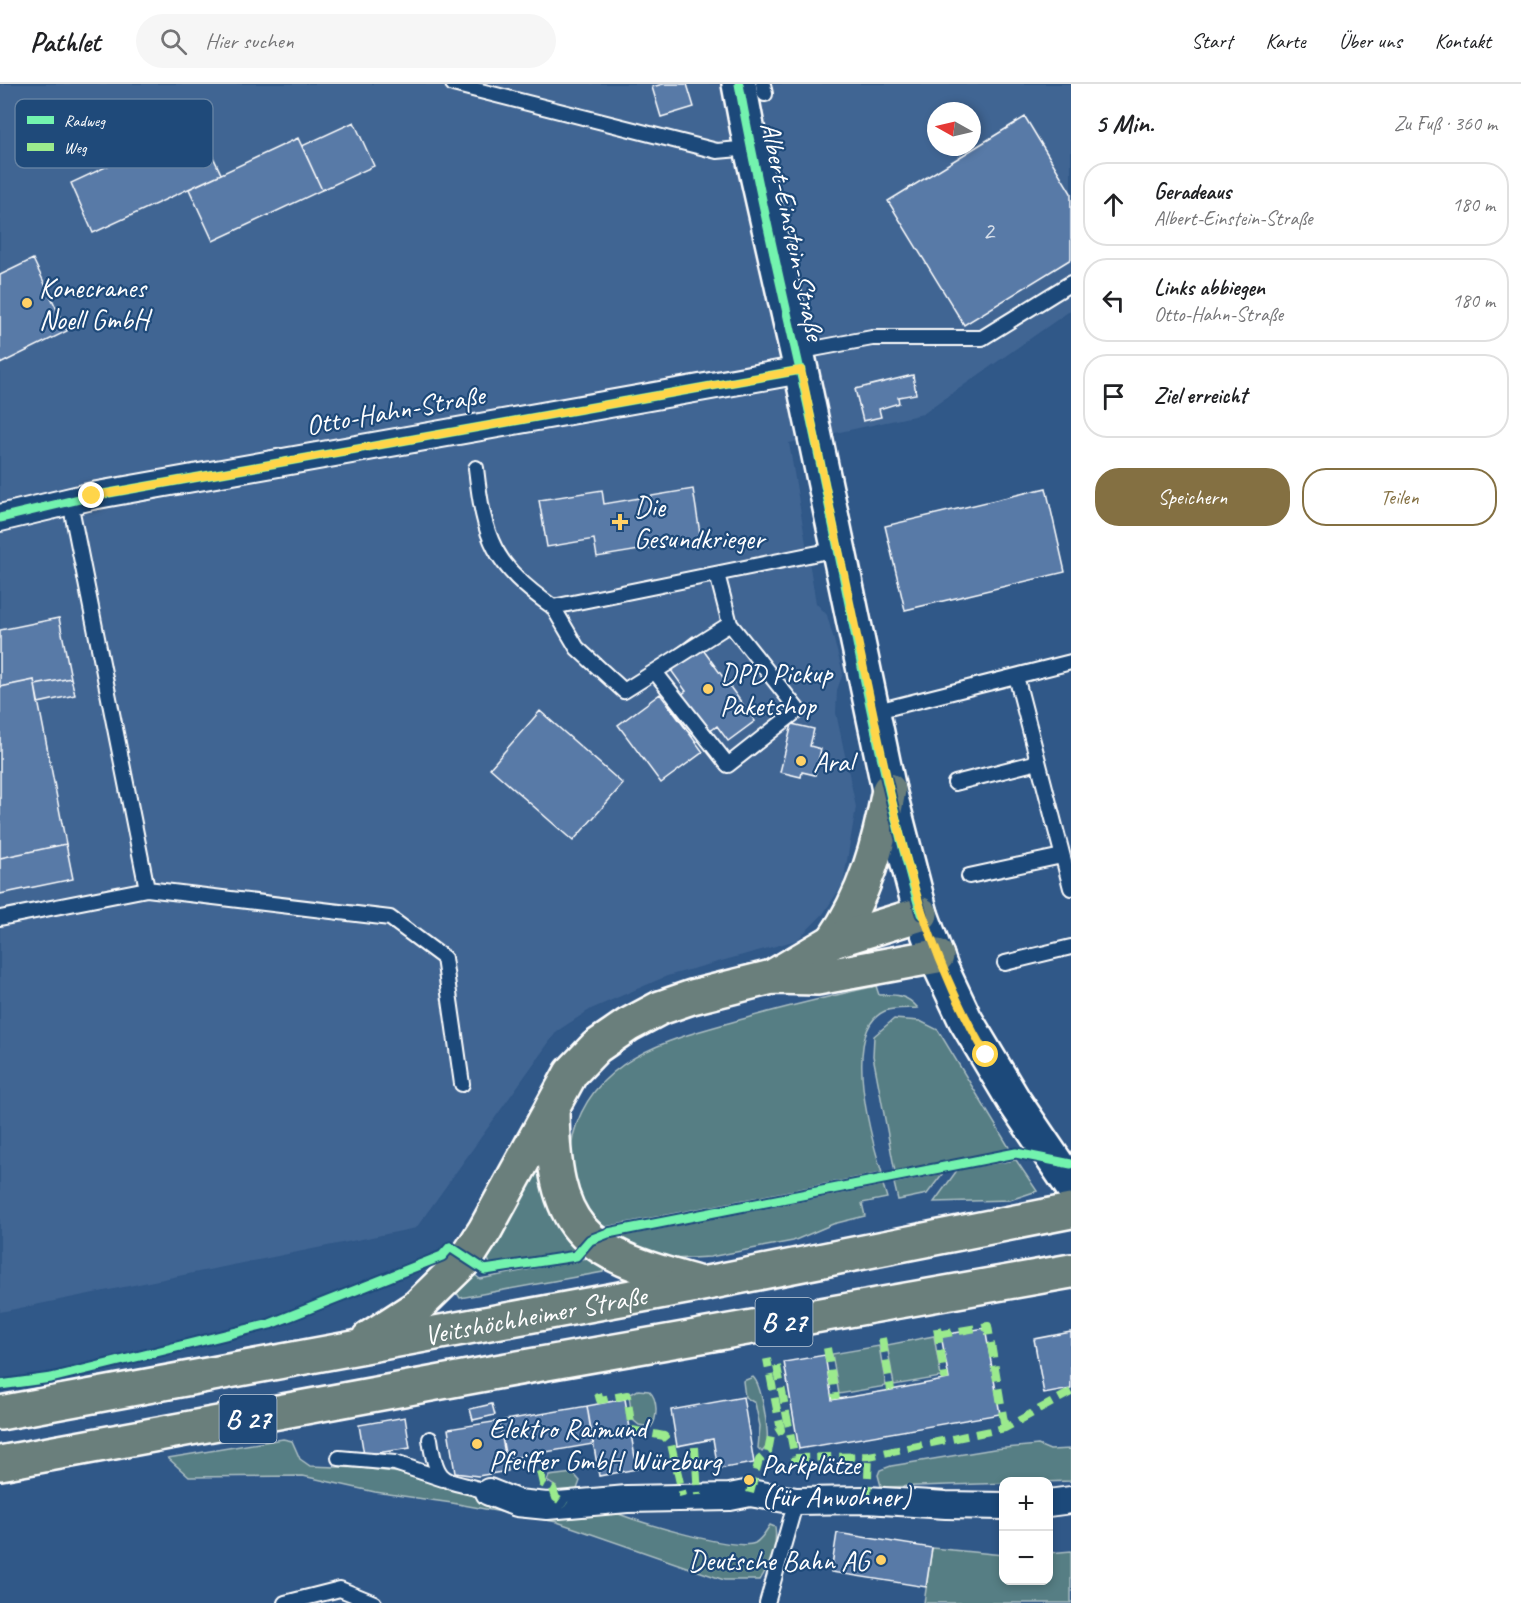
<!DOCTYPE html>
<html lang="de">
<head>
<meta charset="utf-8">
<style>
	body { margin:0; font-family:Caveat,sans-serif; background:#f6f6f6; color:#202124 }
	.controls { position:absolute; right:18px; bottom:18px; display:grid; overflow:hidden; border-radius:12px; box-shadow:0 3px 9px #0003 }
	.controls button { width:54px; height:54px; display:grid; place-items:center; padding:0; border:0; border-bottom:2px solid #e0e0e0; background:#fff; color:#202124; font:30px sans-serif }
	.compass { position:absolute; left:927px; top:18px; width:54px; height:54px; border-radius:50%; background:#fff; box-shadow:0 3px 9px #0003; rotate:278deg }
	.stop { position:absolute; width:18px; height:18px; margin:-14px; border:4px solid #ffd54a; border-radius:50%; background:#fff }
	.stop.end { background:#ffd54a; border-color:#fff; box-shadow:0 2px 6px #0008 }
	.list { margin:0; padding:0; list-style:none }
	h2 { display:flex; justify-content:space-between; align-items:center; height:78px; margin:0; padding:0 24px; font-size:26px }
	h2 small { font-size:20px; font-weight:400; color:#757577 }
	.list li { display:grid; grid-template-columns:39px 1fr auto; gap:18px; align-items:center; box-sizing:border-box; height:84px; margin:0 12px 12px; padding:0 12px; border:2px solid #e0e0e0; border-radius:24px }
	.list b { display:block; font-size:22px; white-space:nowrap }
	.list p { margin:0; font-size:20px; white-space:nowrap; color:#757577 }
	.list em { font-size:20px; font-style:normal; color:#757577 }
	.actions { display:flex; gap:12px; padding:18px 24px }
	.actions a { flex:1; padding:14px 0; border:2px solid #847042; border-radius:24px; text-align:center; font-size:21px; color:#847042 }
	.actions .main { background:#847042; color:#fff }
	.icon { flex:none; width:33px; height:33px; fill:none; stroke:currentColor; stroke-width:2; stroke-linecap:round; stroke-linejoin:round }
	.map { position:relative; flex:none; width:1071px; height:1519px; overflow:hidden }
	header { display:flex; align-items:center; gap:36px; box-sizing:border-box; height:84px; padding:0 30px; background:#fff; border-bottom:2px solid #e0e0e0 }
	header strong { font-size:28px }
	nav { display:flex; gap:33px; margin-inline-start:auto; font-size:21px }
	.search { width:420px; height:54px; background:#f6f6f6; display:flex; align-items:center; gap:15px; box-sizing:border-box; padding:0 21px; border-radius:33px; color:#757577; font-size:22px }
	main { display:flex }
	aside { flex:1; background:#fff }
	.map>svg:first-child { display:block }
	.built { fill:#406593; fill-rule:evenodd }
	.green { fill:#577e84; stroke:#abbec2; stroke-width:1.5 }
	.building { fill:#597aa7; stroke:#fff; stroke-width:1.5 }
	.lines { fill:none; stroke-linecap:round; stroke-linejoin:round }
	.lane-casing { stroke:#fff; stroke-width:18 }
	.street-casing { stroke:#fff; stroke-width:30 }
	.secondary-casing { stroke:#fff; stroke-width:38 }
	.highway-casing { stroke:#fff; stroke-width:38 }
	.lane { stroke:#1f4a7a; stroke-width:14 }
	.street { stroke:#1f4a7a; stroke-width:26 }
	.secondary { stroke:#1f4a7a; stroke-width:33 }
	.highway { stroke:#6b7f7c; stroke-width:33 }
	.quiet { stroke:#9bea8d; stroke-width:8; stroke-dasharray:15 8; stroke-linecap:butt }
	.cycleway-casing { stroke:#1f4a7a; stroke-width:13 }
	.cycleway { stroke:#73f3ae; stroke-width:9 }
	.route { stroke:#ffd54a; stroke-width:8 }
	.poi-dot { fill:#ffd166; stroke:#1f4a7a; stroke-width:2 }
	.labels { text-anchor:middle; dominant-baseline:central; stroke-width:4.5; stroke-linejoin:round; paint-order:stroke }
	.number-label { font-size:26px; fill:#d6dee9 }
	.shield { fill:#1f4a7a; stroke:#bcc9d7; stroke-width:1.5 }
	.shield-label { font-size:27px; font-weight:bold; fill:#fff }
	.street-label { font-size:28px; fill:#fff; stroke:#1f4a7a }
	.poi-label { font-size:28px; fill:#fff; stroke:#1f4a7a; text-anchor:start }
	.key { fill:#1f4a7a; stroke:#6280a2; stroke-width:1.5 }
	.key-label { font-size:16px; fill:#fff }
</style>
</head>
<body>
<header>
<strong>Pathlet</strong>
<div class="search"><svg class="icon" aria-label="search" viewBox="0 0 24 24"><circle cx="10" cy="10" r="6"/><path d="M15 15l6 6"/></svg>Hier suchen</div>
<nav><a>Start</a><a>Karte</a><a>Über uns</a><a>Kontakt</a></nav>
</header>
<main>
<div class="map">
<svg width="1071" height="1519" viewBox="0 0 1071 1519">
	<rect width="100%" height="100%" fill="#305888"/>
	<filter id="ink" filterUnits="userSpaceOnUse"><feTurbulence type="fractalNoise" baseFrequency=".0167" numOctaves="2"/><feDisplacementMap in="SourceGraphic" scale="12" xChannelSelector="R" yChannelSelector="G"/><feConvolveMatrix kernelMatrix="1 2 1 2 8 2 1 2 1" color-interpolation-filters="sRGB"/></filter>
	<g filter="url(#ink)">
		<path class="built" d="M 0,0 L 1071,0 L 1071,226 L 923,330 L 789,359 L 816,519 L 827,531 L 843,589 L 837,606 L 836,629 L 856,723 L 843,800 L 823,830 L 797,856 L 667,892 L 591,925 L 557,947 L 416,1144 L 0,1228 ZM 936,27 L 972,27 L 972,63 L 936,63 Z"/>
		<path class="green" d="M 876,902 L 879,911 C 896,910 907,911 918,924 C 909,925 894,923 885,927 C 841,946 871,1054 882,1089 L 600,1144 C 577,1118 565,1087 573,1052 C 593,972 674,954 743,935 C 788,922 831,912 876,902 Z
			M 894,935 L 920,937 L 938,946 L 1010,1065 L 895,1088 L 873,972 L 874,952 Z
			M 1016,1076 L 1037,1107 L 1010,1116 L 934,1118 L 958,1085 Z
			M 540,1077 L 580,1162 L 573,1167 L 490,1180 L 488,1175 L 502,1153 L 537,1078 Z
			M 943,1089 L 927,1110 L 898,1116 L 894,1099 Z
			M 883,1101 L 887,1114 L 862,1119 L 865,1132 L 833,1140 L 793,1157 L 710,1173 L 671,1175 L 611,1154 Z
			M 592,1173 L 604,1183 L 603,1188 L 460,1214 L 457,1209 L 475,1191 L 480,1195 Z
			M 934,1252 L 941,1293 L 894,1301 L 887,1261 Z
			M 879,1262 L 886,1302 L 839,1310 L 832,1270 Z
			M 753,1293 C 762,1301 769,1348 767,1362 L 762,1368 L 758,1364 L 760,1342 L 755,1319 L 745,1313 L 743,1297 Z
			M 638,1306 L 649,1307 C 658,1315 658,1334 651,1343 L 639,1341 L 632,1335 L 629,1311 Z
			M 283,1355 L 292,1357 L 300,1375 L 310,1382 L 362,1384 L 408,1390 L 609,1426 C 632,1436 734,1468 755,1459 C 762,1455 766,1447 770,1441 L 775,1443 C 778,1462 770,1480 760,1496 L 724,1496 L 557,1438 L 452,1419 L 375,1408 L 303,1392 L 189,1393 L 168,1374 Z
			M 1038,1361 L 1050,1366 L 1071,1365 L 1071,1397 L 887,1403 L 881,1402 L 878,1391 L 880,1386 L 891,1382 L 994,1365 Z
			M 573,1389 L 580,1397 L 576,1408 L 558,1409 L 556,1403 L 547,1397 L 549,1392 Z
			M 932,1464 L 1003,1471 L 1004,1496 L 1048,1496 L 1049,1469 L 1071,1467 L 1071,1519 L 924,1519 Z"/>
		<path class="building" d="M 663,0 L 687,0 L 694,23 L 661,33 L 652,3 Z
			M 1025,33 L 1071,109 L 1071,175 L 964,241 L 888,117 Z
			M 354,38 L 374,82 L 322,106 L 302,62 Z
			M 198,40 L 221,90 L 93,149 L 71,99 Z
			M 298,54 L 322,106 L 213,157 L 189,105 Z
			M 33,175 L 67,247 L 0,280 L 0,191 Z
			M 913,291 L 916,310 L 898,313 L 899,319 L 879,325 L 881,333 L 863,337 L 855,305 Z
			M 1046,404 L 1065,488 L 905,526 L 885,442 Z
			M 693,405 L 701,456 L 597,473 L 594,455 L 547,463 L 539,416 L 602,406 L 604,420 Z
			M 59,534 L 71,594 L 35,601 L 34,596 L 0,603 L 0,546 Z
			M 693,552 L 755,637 L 728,657 L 717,642 L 696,658 L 669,620 L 686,607 L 663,575 Z
			M 71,594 L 75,611 L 38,619 L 35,601 Z
			M 34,596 L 66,760 L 0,774 L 0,603 Z
			M 660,610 L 703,668 L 661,699 L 618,641 Z
			M 540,627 L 623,700 L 573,757 L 490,684 Z
			M 792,640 L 814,645 L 810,662 L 821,665 L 815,691 L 802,688 L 801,693 L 780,688 Z
			M 66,760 L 73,795 L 0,810 L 0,774 Z
			M 985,1244 L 1000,1330 L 799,1365 L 784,1278 L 825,1271 L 832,1316 L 891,1306 L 949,1295 L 941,1251 Z
			M 1071,1248 L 1071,1305 L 1044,1310 L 1034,1255 Z
			M 743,1313 L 754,1379 L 718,1385 L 713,1355 L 677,1362 L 671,1326 Z
			M 625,1315 L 637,1385 L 599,1392 L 587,1322 Z
			M 492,1320 L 495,1331 L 473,1336 L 470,1325 Z
			M 587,1322 L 593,1360 L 506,1375 L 499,1337 Z
			M 405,1333 L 410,1364 L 364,1371 L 359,1341 Z
			M 499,1337 L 508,1387 L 478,1392 L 455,1389 L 448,1345 Z
			M 837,1449 L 932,1464 L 926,1503 L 831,1488 Z"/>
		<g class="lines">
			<g class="lane-casing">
				<path id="lane" d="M 453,0 L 717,67 L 751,64
					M 763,0 L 765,10
					M 797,268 L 872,254 L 982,254 L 1071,199
					M 476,384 C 484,455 493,481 553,523 L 838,465
					M 70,418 L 147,805 L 390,834 L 444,874 L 462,1000
					M 553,523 L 577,564 L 624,607 L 730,540 L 717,490
					M 655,588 L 728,681 L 798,626 L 730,540
					M 1016,592 L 1071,804
					M 873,628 L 1071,578
					M 955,699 L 1038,678
					M 969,792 L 1062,772
					M 0,834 L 147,805
					M 1005,879 L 1071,863
					M 430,1355 C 437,1406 447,1394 489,1408
					M 339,1374 L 395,1379 L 443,1395
					M 285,1519 L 340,1505 L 374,1519
					M 767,1519 L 796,1417"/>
			</g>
			<g class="street-casing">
				<path id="street" d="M 0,434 L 92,412 L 801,286
					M 489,1408 L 517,1419 L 547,1422 L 627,1415 L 730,1413 L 750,1409 L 796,1417 L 867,1416 L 946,1421 L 1004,1422
					M 1048,1419 L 1071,1416"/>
			</g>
			<g class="secondary-casing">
				<path id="secondary" d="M 739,0 L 751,64 L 801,286 L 889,706 L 921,830 L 941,884 L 965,935 L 1014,1017 L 1071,1101"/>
			</g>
			<g class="highway-casing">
				<g id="highway">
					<path d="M 833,857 C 865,811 879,761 889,706"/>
					<path d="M 772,893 L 833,857 L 921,830"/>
					<path d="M 552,1024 C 553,1145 580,1168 694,1198"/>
					<path d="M 369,1254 L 417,1223 L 467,1174 L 485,1146 L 571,989 L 596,963 L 628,941 L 660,924 L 692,913 L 772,893 L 817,894 L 937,872"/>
					<path id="s1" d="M 0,1329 L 702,1200 L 1071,1127"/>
					<path d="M 0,1379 L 496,1288 L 1071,1187"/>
				</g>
			</g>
			<use href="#lane" class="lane"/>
			<use href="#street" class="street"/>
			<use href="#secondary" class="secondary"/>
			<use href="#highway" class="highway"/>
			<path class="quiet" d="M 937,1244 L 945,1296
				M 937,1251 L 988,1242 L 1005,1344
				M 882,1254 L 891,1306
				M 827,1264 L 836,1315
				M 777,1282 L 795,1374 L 869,1372 L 1005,1344 L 1071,1308
				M 598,1309 L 600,1316 L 627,1311 L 632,1346 L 664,1352 L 671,1360 L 683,1412
				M 695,1363 L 698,1411
				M 540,1387 L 543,1400 L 553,1405 L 556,1414 L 566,1421
				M 750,1409 L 759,1376 L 768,1368 L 771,1352 L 781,1346 L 767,1275
				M 867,1416 L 869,1372"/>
			<g class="cycleway-casing">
				<path id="cycleway" d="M 739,0 C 761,125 793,249 819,373 C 851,525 878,680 921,830
					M 0,434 L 92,412 L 801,286
					M 0,1301 L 51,1294 L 270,1240 L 442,1172 L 450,1163 L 485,1186 L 576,1172 L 590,1156 L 608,1149 L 1016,1069 L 1071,1080"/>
			</g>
			<use href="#cycleway" class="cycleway"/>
		</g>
	</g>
	<g class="lines" filter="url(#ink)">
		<path class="route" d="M 92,412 L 801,286 C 825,400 849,514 873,628 C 899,754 921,858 986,971"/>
	</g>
	<g class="poi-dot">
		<circle cx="27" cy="219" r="6"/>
		<path d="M617 429h6v6h6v6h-6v6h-6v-6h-6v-6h6z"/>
		<circle cx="708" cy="605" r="6"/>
		<circle cx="801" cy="677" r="6"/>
		<circle cx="477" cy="1360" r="6"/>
		<circle cx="749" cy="1396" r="6"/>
		<circle cx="881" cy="1476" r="6"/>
	</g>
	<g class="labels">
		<g class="number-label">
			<text x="988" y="146">2</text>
		</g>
		<g class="shield">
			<rect x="755.5" y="1214" width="57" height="48" rx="4.5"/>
			<rect x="219.5" y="1311" width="57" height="48" rx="4.5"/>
		</g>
		<g class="shield-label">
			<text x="784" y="1238">B 27</text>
			<text x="248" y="1335">B 27</text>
		</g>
		<g class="street-label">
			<text transform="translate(793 147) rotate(78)">Albert-Einstein-Straße</text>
			<text transform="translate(395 326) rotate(-10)">Otto-Hahn-Straße</text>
			<text stroke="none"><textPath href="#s1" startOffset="544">Veitshöchheimer Straße</textPath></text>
		</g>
		<g class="poi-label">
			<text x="39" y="203">Konecranes<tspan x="39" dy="32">Noell GmbH</tspan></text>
			<text x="634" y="422">Die<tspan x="634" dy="32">Gesundkrieger</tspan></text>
			<text x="720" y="589">DPD Pickup<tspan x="720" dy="32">Paketshop</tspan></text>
			<text x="813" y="677">Aral</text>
			<text x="489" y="1344">Elektro Raimund<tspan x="489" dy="32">Pfeiffer GmbH Würzburg</tspan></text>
			<text x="761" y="1380">Parkplätze<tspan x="761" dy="32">(für Anwohner)</tspan></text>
			<text x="869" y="1476" text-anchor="end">Deutsche Bahn AG</text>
		</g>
	</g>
	<rect x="15" y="15" width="198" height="69" rx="9" class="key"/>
	<rect x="27" y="32" width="27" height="8" fill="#73f3ae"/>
	<rect x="27" y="59" width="27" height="8" fill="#9bea8d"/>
	<g class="key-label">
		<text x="64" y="42">Radweg</text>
		<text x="64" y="69">Weg</text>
	</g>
</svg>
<div class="controls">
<button>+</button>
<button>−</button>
</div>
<svg class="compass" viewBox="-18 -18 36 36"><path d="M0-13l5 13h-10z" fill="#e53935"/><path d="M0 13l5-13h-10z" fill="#757577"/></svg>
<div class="stop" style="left:986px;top:971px"></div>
<div class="stop end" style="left:92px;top:412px"></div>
</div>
<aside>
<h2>5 Min.<small>Zu Fuß · 360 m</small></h2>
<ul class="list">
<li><svg class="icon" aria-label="ahead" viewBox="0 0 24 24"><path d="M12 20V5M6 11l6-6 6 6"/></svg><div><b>Geradeaus</b><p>Albert-Einstein-Straße</p></div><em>180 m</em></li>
<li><svg class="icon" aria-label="left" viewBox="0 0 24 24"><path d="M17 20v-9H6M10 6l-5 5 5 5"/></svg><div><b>Links abbiegen</b><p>Otto-Hahn-Straße</p></div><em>180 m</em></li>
<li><svg class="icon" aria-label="arrive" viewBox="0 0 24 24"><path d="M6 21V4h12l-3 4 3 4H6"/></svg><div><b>Ziel erreicht</b></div></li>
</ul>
<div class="actions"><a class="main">Speichern</a><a>Teilen</a></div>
</aside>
</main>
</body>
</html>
